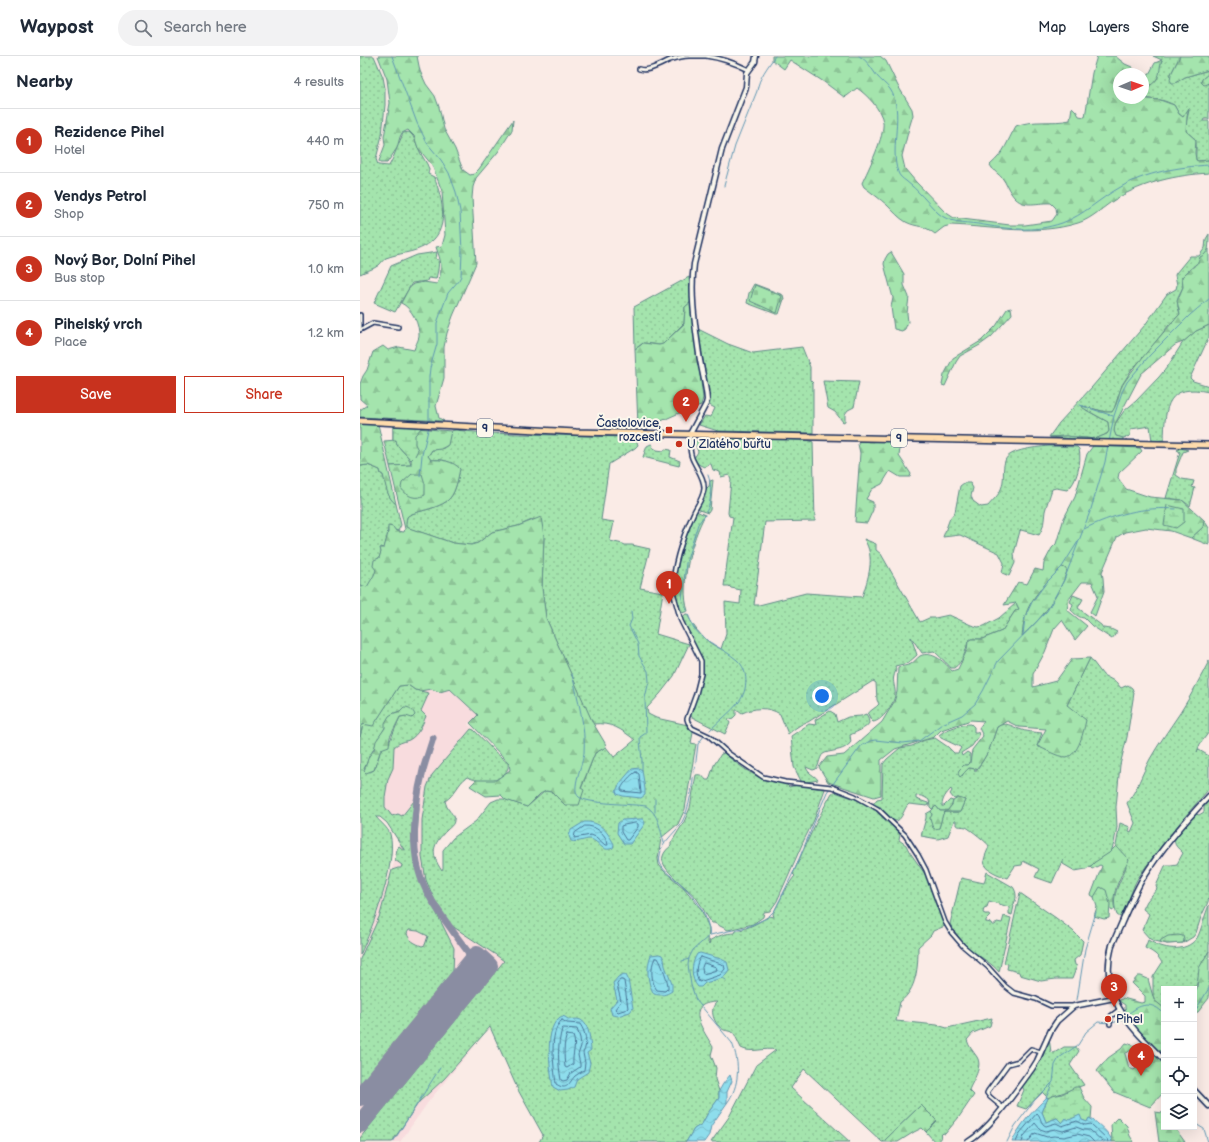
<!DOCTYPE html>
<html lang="en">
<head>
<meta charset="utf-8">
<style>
	body { margin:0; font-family:"Balsamiq Sans",sans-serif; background:#f2f2f3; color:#1f2937 }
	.controls { position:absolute; right:12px; bottom:12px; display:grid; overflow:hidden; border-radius:0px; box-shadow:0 4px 16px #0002 }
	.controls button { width:36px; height:36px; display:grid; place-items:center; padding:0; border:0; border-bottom:1px solid #e0e1e3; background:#fff; color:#1f2937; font:20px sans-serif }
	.compass { position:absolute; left:753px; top:12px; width:36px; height:36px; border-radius:50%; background:#fff; box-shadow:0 4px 16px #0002; rotate:88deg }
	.you { position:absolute; left:462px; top:640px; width:14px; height:14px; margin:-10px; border:3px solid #fff; border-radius:50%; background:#1a73e8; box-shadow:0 0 0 6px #1a73e833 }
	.badge { display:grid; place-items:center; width:26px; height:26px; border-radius:50%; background:#c8321e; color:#fff; font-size:13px; font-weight:700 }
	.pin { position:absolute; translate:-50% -33px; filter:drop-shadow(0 1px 2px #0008) }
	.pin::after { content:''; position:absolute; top:21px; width:14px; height:12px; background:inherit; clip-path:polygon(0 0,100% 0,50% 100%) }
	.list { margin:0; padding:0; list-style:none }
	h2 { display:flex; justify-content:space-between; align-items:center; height:52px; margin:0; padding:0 16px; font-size:17px }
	h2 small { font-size:13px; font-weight:400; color:#747a83 }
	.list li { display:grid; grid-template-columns:26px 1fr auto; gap:12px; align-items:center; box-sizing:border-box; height:64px; padding:0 16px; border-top:1px solid #e0e1e3 }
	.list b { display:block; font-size:15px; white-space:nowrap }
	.list p { margin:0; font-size:13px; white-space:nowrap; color:#747a83 }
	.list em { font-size:13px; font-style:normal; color:#747a83 }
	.actions { display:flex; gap:8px; padding:12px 16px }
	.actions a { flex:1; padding:9px 0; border:1px solid #c8321e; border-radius:0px; text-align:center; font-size:14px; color:#c8321e }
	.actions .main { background:#c8321e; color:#fff }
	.icon { flex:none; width:22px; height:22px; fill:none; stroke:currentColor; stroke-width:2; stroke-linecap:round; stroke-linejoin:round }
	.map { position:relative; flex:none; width:849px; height:1086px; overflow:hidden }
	header { display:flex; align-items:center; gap:24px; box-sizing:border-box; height:56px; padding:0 20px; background:#fff; border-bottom:1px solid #e0e1e3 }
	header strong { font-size:19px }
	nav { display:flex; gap:22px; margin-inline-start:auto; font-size:14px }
	.search { width:280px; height:36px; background:#f2f2f3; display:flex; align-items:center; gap:10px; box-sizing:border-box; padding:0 14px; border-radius:22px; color:#747a83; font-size:15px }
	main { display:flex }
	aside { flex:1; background:#fff }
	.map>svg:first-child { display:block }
	.built { fill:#f8dcde }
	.green { fill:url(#green-dots); stroke:#608a86; fill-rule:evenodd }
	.forest { fill:url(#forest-firs); stroke:#608a86; fill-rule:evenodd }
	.wetland { fill:url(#wetland-marsh); stroke:#608a86 }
	.cemetery { fill:url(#cemetery-stones); stroke:#608a86 }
	.water { fill:url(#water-waves); stroke:#6097b3 }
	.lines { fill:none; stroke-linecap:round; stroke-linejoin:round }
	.shore { stroke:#497597; stroke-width:1 }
	.stream { stroke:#6097b3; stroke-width:1 }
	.taxiway { stroke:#8a8da2; stroke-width:7 }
	.runway { stroke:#8a8da2; stroke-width:18 }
	.minor-casing { stroke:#1b2f5e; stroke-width:6 }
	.tertiary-casing { stroke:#1b2f5e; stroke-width:7 }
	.primary-casing { stroke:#1b2f5e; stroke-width:8 }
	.minor { stroke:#fbf7ec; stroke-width:3 }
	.tertiary { stroke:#fbf7ec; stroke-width:4 }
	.primary { stroke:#fedbac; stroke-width:5 }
	.poi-dot { fill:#c8321e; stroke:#fbf7ec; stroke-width:1.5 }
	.labels { text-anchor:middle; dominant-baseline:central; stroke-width:4; stroke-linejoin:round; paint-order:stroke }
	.shield { fill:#fbf7ec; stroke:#5e6b89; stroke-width:1 }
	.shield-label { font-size:11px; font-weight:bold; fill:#1b2f5e }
	.poi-label { font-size:12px; fill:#1b2f5e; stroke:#fbf7ec; text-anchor:start }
</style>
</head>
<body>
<header>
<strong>Waypost</strong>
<div class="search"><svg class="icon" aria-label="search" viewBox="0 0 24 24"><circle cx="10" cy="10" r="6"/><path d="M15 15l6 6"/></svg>Search here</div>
<nav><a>Map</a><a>Layers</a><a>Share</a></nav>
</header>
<main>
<aside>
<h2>Nearby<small>4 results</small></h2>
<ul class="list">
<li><span class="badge">1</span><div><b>Rezidence Pihel</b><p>Hotel</p></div><em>440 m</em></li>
<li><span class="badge">2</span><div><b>Vendys Petrol</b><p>Shop</p></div><em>750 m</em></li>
<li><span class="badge">3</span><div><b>Nový Bor, Dolní Pihel</b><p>Bus stop</p></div><em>1.0 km</em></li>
<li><span class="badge">4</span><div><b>Pihelský vrch</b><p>Place</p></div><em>1.2 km</em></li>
</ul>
<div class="actions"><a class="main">Save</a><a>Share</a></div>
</aside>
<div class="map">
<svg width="849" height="1086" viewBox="0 0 849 1086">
	<defs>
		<pattern id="green-dots" width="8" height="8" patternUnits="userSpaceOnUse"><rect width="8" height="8" fill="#a4e4ad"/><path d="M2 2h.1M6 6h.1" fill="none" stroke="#8dc497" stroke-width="1.8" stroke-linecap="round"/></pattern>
		<pattern id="forest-firs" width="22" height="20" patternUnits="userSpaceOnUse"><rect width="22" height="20" fill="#a4e4ad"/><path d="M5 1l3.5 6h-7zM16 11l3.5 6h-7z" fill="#8dc497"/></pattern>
		<pattern id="wetland-marsh" width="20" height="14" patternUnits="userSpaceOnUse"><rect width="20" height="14" fill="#a4e4ad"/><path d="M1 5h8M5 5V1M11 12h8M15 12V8" fill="none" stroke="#8dc497"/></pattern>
		<pattern id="cemetery-stones" width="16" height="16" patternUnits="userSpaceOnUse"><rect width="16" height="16" fill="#a4e4ad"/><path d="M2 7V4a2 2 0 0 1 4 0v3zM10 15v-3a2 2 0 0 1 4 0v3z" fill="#8dc497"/></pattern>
		<pattern id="water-waves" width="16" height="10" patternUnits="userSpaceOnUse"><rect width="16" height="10" fill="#8eddec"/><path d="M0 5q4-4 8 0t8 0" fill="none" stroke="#7abecd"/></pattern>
	</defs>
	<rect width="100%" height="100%" fill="#faebe6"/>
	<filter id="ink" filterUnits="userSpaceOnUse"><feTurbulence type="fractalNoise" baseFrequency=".025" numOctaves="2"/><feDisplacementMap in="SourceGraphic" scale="8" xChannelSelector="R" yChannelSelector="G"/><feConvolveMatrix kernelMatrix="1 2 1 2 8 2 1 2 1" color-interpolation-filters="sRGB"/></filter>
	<g filter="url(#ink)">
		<path class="built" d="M 48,629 L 60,635 L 70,633 L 80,636 L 90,632 L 118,659 L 108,668 L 134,695 L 148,707 L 148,713 L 144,718 L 116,724 L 107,721 L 102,725 L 91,741 L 85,746 L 88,753 L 73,796 L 82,839 L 146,906 L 130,971 L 69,1045 L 40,1086 L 0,1086 L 0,900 L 8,883 L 34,807 L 39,783 L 15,747 Z"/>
		<path class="green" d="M 0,0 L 14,0 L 23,21 L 25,32 L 25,49 L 22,79 L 16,103 L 18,109 L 29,110 L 33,102 L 43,77 L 49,76 L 53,80 L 61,98 L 67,108 L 69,113 L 68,118 L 74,121 C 83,144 91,176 65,190 C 53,197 39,197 26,202 C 23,204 22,206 19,209 C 14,213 6,215 0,218 Z
			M 793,0 L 820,0 L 811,18 L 815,27 L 825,21 L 849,14 L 849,18 L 842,23 L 847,28 L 849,27 L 849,63 L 844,63 L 843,65 L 849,65 L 849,104 L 838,105 L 836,104 C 835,97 838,86 834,82 C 831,79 828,78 826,75 L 825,72 L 829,54 L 823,61 L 819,58 L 814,49 C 810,47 805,45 801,44 C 793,43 788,45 784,38 L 788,30 L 796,24 L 802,4 Z
			M 849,178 C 849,182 849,189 848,194 C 844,203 829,213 822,221 L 823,231 L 818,241 L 818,251 L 820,258 L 809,269 L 782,303 L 772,313 L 762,329 L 754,353 L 752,356 L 746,356 L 723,350 L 726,354 L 748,366 L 749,375 L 747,378 L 735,383 L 706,380 L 689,381 L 699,367 L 732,331 L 785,269 L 807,238 L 816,233 L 817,229 L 815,219 L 816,217 L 830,200 L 839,200 L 845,192 L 846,183 Z
			M 77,196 L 76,203 L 79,204 L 78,214 L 76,223 L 68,222 L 67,225 L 52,227 L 35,256 L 14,247 L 31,210 L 57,199 Z
			M 329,221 L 331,246 L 325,251 L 324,267 L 303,288 L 299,289 L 283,287 L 275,293 L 274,251 Z
			M 849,269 L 849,281 L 830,322 L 833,325 L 849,330 L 849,336 C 807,327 805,350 804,384 L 792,385 L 790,370 L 771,373 L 770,380 L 763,382 L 756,380 L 754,375 L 755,368 L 764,355 L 776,345 L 799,321 L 808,310 L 823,286 L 836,275 Z
			M 338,273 L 368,288 L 393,297 L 442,291 L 450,311 L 450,324 L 453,327 L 453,377 L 358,375 L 339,369 L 345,360 L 351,361 L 355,352 L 349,349 L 350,346 Z
			M 463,325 L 499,326 L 494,351 L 488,354 L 485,358 L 485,365 L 483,366 L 475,356 L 468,352 Z
			M 95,374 L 124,377 L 265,381 L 273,381 L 276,383 L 278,389 L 275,392 L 249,408 L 241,464 L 254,466 L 250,485 L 263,488 L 265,489 L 272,489 L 290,493 L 280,532 L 303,536 L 296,578 L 329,588 L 314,620 L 300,638 L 287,652 L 288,658 L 296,662 L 328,669 L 328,672 L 333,677 L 331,687 L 336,688 L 325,753 L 318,768 L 301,782 L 298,803 L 299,809 L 304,815 L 324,832 L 341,853 L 349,872 L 348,887 L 350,888 L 349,885 C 357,880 366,877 375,877 L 376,875 C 389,872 398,867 409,860 L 414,861 L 413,858 C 416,851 431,823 435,820 L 433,818 C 445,790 457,763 472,737 L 475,736 L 504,746 L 517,754 L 531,769 L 537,773 L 540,779 L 539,784 L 546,789 L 549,795 L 567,821 L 585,870 L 573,875 L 571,879 L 558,891 C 558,911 557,933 540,946 L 536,965 L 577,969 L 587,972 L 632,962 L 630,970 L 613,977 L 607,984 C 609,991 613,995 617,1001 C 623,1011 613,1024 609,1034 L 614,1039 L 599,1061 L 585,1078 L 583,1077 L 581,1079 L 582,1080 L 577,1086 L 575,1086 L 566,1076 L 577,1065 L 561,1049 L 523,1086 L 522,1086 L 444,1013 L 431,1032 L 490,1086 L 351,1086 L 369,1061 L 396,1009 L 416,994 C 405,991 391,998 381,992 L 374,977 C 370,975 368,975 364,974 C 354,969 348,953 357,946 C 322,947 344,975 353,991 L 351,999 L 356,1012 L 355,1023 L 359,1035 L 359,1042 L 348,1057 L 342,1068 L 334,1073 L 326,1086 L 179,1086 L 183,1079 L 158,1034 L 130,971 L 84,1023 L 59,1046 L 32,1086 L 0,1086 L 0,1082 L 144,905 L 136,899 L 83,864 L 66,824 L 62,801 L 62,764 L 67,731 L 72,719 L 111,673 L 114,674 L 134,695 L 148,707 C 149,712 147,715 144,718 C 133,729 120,726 107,721 C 98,727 95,739 85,745 C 86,748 87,752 89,754 C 91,758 96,759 94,764 C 94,769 90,771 87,774 C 72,789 70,797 82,815 L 83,813 L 83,794 L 93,782 L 116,765 L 131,746 L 138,743 L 144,743 L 167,751 L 185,735 L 192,736 L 205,749 L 221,733 L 235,697 L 246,691 L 254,701 L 275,684 C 261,673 251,666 233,668 L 186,562 L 182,532 L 184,480 L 174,463 L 158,470 L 132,476 L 118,487 L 111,489 L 93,487 L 45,471 C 46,468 46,464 47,461 C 51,455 80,454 90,442 C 96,435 98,422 100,413 C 92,406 82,402 71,404 L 68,400 L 72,394 C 93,393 85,387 91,375 Z
			M 362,382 L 448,384 L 453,386 L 455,465 L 405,466 L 394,549 L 399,549 L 446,537 L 502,541 C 508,522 516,502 504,483 L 516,488 L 516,494 L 521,498 L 560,566 L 569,562 L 575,562 L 589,559 L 611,569 L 618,571 L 624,570 L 639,562 L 655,548 L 656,547 L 659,553 L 655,555 L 642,575 L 622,583 L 611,583 L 608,585 C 606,595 603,606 594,612 L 591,612 C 588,608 578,599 574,595 L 562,597 L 551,581 L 557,599 L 548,607 L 535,610 C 537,615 535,615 534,620 C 532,625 536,633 535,639 C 534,648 522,665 513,666 L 511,664 L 508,658 C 510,654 516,652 519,648 L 517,644 L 516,627 L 513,625 L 448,666 C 443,666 433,674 428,678 L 420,658 C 407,650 394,652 382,657 L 378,654 L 376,654 L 376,659 L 373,662 L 368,664 L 370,667 L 365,678 L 330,660 L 338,636 L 342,606 L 322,564 L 322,561 L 326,558 L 327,558 C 335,574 345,586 361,593 L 366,578 L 365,546 L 380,548 L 381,534 L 371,532 L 369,530 L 364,530 L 373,461 L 369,460 L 368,457 L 371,424 L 369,419 L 361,421 L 360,416 L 353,414 L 351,408 L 349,408 L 344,411 L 338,408 L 334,402 L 338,396 L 335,387 L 336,385 Z
			M 36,384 C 38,394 50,398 51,409 L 30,410 L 24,385 Z
			M 291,388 L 293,389 L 292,391 L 297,394 L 304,395 L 305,393 L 311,394 L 310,401 L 320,405 L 319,410 L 283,401 L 287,390 Z
			M 690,390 L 717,391 L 719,393 C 722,405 717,427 707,434 L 696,432 L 692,433 C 690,440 687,447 685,455 C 684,463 684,472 679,479 L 661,474 L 660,475 L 654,497 L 655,507 L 649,520 L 642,517 L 644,507 L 639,497 L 600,479 L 583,481 L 590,462 L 595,456 L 600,430 L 604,427 L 610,427 L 613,432 L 611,440 L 613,445 L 621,451 L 628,450 C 632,445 639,439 641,433 C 645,424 642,414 645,405 C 648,393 680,391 690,390 Z
			M 820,392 L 828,394 L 823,396 L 816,413 L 816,419 L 822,423 L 834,425 L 832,431 L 835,432 L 830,450 L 822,444 L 806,442 L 820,396 L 817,394 Z
			M 8,409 L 20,414 L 21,418 L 23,419 L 28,437 L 31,443 L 36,448 L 41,469 L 38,475 L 28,472 L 27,483 L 24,492 L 21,491 L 21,496 L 19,502 L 17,503 L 16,516 L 9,530 L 5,531 L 0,529 L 0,410 Z
			M 353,424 L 350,454 L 348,457 L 339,454 L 338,452 L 343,441 L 345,434 L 349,430 L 350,425 Z
			M 336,455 L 345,459 C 332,483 319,528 328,555 L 322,557 C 302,536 327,478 336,455 Z
			M 844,464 L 849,472 L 849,489 L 831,482 L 843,471 Z
			M 713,539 L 723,543 L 718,552 L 741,569 L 743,572 L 751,573 L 757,576 L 752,583 L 732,570 L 724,562 C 719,562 714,557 711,554 L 713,548 L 710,546 Z
			M 730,602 L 743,619 L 756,626 L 761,632 L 768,629 L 772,632 L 774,637 L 767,681 L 760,709 L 756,751 L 757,771 L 754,787 L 751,796 L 726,813 L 715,815 L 703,808 L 703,803 L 692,827 L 675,821 L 679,813 L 663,805 L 662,809 L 655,810 L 647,822 C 640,819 625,815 624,805 C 624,801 628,794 629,790 C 628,787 610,773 606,771 C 602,770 599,771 596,769 L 596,765 L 594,765 L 588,780 L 578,783 L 561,780 L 566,762 L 566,758 L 571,755 L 572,756 L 572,770 L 579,772 L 583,757 L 585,756 L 600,756 L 605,744 L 598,742 L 594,743 L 590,738 L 592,735 L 591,733 C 586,738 582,743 582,750 L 584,750 L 590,744 L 593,745 L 592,749 L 587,755 L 580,755 L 576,750 L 572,753 L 570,751 L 569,744 C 565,741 561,739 556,740 L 556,743 L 568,747 L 569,749 L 567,750 L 549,748 C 543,752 542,769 532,764 C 528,762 525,757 522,755 L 521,751 L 517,751 L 513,748 L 517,743 L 522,742 L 523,708 L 527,703 L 540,692 L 552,690 L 565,684 L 575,682 L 588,691 L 594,697 L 598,697 L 601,692 L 600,691 L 581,682 L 579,679 C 585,673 603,668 611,668 L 614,671 L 614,676 L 618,676 L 619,680 L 612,690 L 601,697 L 602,700 L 607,696 L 610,698 L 610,707 L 608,709 L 604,709 L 602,720 L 605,714 L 609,712 L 615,713 L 615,716 L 622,706 L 629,694 L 637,671 C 646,665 651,670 659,673 C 666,676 675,676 682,677 L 677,690 L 702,700 L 707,649 Z
			M 849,605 L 849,676 L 840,688 L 837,696 L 839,694 L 849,700 L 849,733 C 824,761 799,791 778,822 C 771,833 768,852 760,861 L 757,859 C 750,840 759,829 766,811 L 756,790 L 760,767 L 770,771 L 769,775 L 771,776 L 775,767 L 767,747 C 777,734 782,718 790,703 C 799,687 810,672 820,657 C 831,640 840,622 849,605 Z
			M 48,629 L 55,634 L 69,637 L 61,655 L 66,660 C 62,670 58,679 49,684 C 43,686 38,687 34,691 L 33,712 L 28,723 L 25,741 L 25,751 L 32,760 L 38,758 L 42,760 L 54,745 L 58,746 L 59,753 L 57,781 L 58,808 L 63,830 L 94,892 L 93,915 L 0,1029 L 0,903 L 20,859 L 32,814 L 38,812 L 41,812 L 42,809 L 35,804 L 37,793 L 39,790 L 45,795 L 27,767 L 20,761 L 16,761 C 20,766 28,772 30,778 C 38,805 12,873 0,899 L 0,681 L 3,668 L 16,665 L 39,630 ZM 40,655 L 46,660 L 40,661 L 29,687 L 21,693 L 16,710 L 14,714 L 10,716 L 4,713 C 12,694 23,676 32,658 ZM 49,874 L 58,875 L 68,880 L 65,889 L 62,890 C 56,888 48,884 47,877 Z
			M 470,655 L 475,658 L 477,666 L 488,661 L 501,660 L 506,658 L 508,661 L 509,667 C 507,672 496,676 490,679 L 491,686 C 485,695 474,694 465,697 C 459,699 460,709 456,713 L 453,714 L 446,711 C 448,718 455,719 458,724 L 442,727 L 434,711 L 431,680 L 449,668 L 456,669 L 455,664 Z
			M 364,697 C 377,708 390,718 406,724 C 413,727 425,725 429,731 L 437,729 L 458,732 L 464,731 L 465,733 L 454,764 L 444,784 L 417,845 L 410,855 L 404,856 L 403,861 L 393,868 L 368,874 L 354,867 L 352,867 C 346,860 343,851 337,843 C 330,833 298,813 303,800 C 304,796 308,792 311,790 L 311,787 L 324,766 L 330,752 L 336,719 C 341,718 343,720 346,724 L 349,724 L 354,709 L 361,698 Z
			M 849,744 L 849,841 L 848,846 L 841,861 L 836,877 L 833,881 L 823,887 L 807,888 L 795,885 L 790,883 L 782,874 L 789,858 L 783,853 L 787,845 L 797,833 L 796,830 L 805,810 L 807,809 L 811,809 L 817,808 L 823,797 C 818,792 813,789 815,782 L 836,758 L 839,759 L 844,756 L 844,751 Z
			M 627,816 L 653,831 C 657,836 657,844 653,849 L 654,850 L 652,859 L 649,858 L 649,851 L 629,845 L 627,851 L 624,852 L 623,857 L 625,858 L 629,858 L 630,860 L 626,864 L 626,866 L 631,867 L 632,869 L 635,869 L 637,866 L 642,867 L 644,860 L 651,862 L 639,916 C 632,907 621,902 612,895 C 602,887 596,878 590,868 L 601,822 L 624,827 Z
			M 660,837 L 696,862 L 713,875 L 723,885 L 720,899 L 714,904 L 715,909 L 717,910 L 712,923 L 696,923 L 681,925 L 660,919 L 659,916 L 647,913 L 648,908 L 644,907 Z
			M 849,849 L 849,895 L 842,908 L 834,938 L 834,933 L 804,933 L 804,952 L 796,947 L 793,941 L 793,921 L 802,907 C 798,899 793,896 785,892 L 788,884 C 802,893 825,898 837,882 C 841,875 845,858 849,849 Z
			M 689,982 L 691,996 L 694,997 L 704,991 L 716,991 L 719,995 L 710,1009 L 724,1029 L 688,1042 L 682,1036 L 666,1053 L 657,1050 L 664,1034 L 662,1030 L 682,1003 Z"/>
		<path class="forest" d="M 18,0 L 57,0 L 60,15 L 66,28 L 75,40 L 79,51 L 84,73 L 95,93 L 103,114 L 110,119 L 114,118 L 119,113 L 153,64 L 152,74 L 138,96 L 116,122 L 113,131 L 112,142 L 116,207 L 93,260 L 87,277 L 84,291 L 84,322 L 76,350 L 79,362 L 84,365 L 0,361 L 0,354 L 7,349 L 0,343 L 0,328 L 3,320 L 7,314 L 13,296 L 23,290 L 28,294 L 39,291 L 54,294 C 55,290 58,285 59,281 C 60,269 52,252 41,247 L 48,234 L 53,228 L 64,226 L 77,228 C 84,212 81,206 76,191 L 82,190 L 85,179 L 82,135 L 72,109 L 58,92 L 54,80 L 48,74 L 42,77 L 40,81 L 37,92 L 27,107 L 20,107 L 19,105 L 25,89 L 24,81 L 30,47 L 27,23 Z
			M 412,0 L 520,0 L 526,5 L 538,30 L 552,53 L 553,59 L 549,72 L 542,100 L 545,113 L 556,126 L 585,156 L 594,162 L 650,169 L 665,169 L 692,165 L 697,158 L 696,152 L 691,147 C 675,146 662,154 651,137 C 648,133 646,127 643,123 C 639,118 633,115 630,109 C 646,95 646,87 656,70 C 673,63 693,68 710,64 L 712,51 L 716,55 L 719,60 L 725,61 L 732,17 L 737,0 L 755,0 L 765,8 L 772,11 L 775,18 L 759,18 L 759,42 L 783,42 L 783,25 L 786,24 L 795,7 L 802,4 C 799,10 801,17 797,23 C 793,29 788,29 784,38 L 787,43 L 800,44 L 814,49 L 819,58 L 823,61 L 829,52 L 827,61 L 826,75 L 836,84 L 835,97 L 836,104 L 838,105 L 849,104 L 849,117 C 817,119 784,126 756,143 C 744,150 732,163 718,167 C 676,180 634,171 591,169 L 584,171 L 575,178 C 563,168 558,172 546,166 C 539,162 533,155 527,149 C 520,143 512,137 504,131 L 502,127 C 508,114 525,80 523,66 C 521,53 507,39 497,32 L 487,40 L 484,41 L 464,26 L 430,4 L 424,13 L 412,4 Z
			M 820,0 L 849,0 L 849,27 L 844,29 L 841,26 L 842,23 L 848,18 L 848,14 L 825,21 L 815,27 L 812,27 L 810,24 L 811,18 Z
			M 849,193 L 849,269 L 836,275 L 823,286 L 815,289 L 781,318 L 755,368 L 754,375 L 756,380 L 763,382 L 763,385 L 712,383 L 690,381 L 706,380 L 735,383 L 747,378 L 749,375 L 748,366 L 723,352 L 722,350 L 746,356 L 752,356 C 759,346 758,334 765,325 C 781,302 800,280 820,258 L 817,245 L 823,231 L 822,221 C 828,214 839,209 840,201 L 844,199 Z
			M 531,196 L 544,218 L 544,229 L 549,241 L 547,257 L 548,266 L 545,273 L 542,275 L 534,273 L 531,251 L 533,242 L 524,208 L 525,203 L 528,198 Z
			M 394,228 L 423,239 L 424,243 L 419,258 L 416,258 L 387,247 L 389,237 Z
			M 331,246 L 343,342 L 341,349 L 326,354 L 299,366 L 278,371 L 275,293 L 281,289 L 283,287 L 299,289 L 303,288 L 324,268 L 325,251 Z
			M 651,252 L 652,258 L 631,281 L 620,289 L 600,300 L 596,306 L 585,330 L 582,329 L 584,319 L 593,302 L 621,285 L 636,270 L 647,253 Z
			M 0,367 L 18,368 L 36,448 C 27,442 26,430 23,419 L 21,418 L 20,414 L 8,409 L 0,410 Z
			M 33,370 L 91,375 L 88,389 L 81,393 L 72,394 L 68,400 L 71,404 C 80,403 94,405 100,413 C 98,422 96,435 90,442 C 80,454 51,455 47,461 C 46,464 46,468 46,471 L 93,487 L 111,489 L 118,487 L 132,476 L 158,470 L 181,461 L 184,480 L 182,532 L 186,562 L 233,667 L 245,687 L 246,691 L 235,697 L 221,732 L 224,734 L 219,749 L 205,749 L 192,736 L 186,735 L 180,738 L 167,751 L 146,744 L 141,739 L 126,740 L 110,730 L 116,724 L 136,724 L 150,714 L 149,707 L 110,667 L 118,659 L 90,633 L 80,636 L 71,633 L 60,635 L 55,634 L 48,629 L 39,630 L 13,670 L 3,668 L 0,681 L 0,529 L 7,531 L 14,519 L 16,514 L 13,510 L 14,504 L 19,502 L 21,496 L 20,492 L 24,492 L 28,477 L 28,470 L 33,471 L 36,475 L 44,476 L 45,473 L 30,410 L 51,409 L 51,404 L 37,389 L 36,384 L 33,384 Z
			M 499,385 L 543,385 L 543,389 L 540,393 L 539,400 L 551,418 L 550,421 L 540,421 L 530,415 L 522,428 L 512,433 L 506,443 L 513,446 L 513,454 L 507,467 L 495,466 L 500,397 L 498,388 Z
			M 733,390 L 780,392 L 782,395 L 759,417 L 758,422 L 766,433 L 790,441 L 822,444 L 844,464 L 843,471 L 831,482 L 811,475 L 786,472 L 765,476 L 757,481 L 742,516 L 743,522 L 744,535 L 735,560 L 730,556 L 738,540 L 732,526 L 722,526 L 709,543 L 707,554 L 727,570 L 715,584 L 702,564 L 694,573 L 685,596 L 673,618 L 673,631 L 696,625 L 712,603 L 730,602 L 707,649 L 726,664 C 724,673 719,700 706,701 C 697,701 685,693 677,690 L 686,673 L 659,671 L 647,665 L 637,671 L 629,694 L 622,706 L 616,713 L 609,712 C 606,714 603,719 600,721 L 598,718 L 599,714 L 604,709 L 608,709 L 610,707 L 612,694 L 623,680 L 619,672 L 624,665 L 611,664 L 581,674 L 574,681 L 535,693 L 521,704 L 521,739 L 514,741 L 468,726 L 459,711 L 467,701 L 484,699 L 522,666 L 534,646 L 537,636 L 538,611 C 542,610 547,610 551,608 C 554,606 557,602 560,600 C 572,594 586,607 592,615 L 598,613 L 607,594 L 608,585 L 611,583 L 622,583 L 642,575 L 655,555 L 659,553 L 656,547 L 644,549 L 658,526 L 667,528 L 675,513 L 683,515 L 684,507 L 692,492 L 696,488 L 704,462 L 715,441 L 727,398 Z
			M 44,651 C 50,651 53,654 55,659 L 52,662 L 46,660 L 40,661 L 30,681 L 29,690 L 21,693 L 14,714 L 6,717 L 4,715 L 9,700 L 14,694 L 16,685 L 25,672 L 25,667 L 29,660 L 32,658 L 40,655 Z
			M 598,742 L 605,744 L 600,756 L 585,756 L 583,758 L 579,772 L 575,773 L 573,772 L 570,762 L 572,759 L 571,755 L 576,750 L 580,755 L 587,755 L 592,749 L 593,745 Z
			M 756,790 L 769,804 C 762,818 750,838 755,853 L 752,855 L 750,852 L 731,839 L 742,810 L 740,809 L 732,813 L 730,811 L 735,806 L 749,797 Z
			M 849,895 L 849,942 L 838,956 L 834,958 L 834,938 L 837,932 L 839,912 Z
			M 778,920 L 781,920 L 788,923 L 794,944 L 804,952 L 804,1000 C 793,990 763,965 765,949 L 759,945 L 763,942 L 781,947 L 785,946 L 785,940 L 772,927 Z
			M 766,987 L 776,990 L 787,991 L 804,1007 L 804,1036 L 790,1051 L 754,1036 L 737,1015 L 748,1002 L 761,993 ZM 774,992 L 783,993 L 781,1008 L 774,1014 L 769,1012 L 765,998 Z
			M 561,1049 L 577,1065 L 566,1076 L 562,1072 L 554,1076 L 538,1086 L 523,1086 Z
			M 804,1055 L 804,1071 L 819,1071 L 817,1075 L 825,1086 L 799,1086 L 795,1056 L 803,1057 Z
			M 758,1061 L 767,1070 L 770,1080 L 774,1086 L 752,1086 L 751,1068 Z"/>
		<path class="wetland" d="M 33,370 L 62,371 L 55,379 L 55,388 L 58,394 L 55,400 L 51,404 L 37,389 L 36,384 L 33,384 Z
			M 52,418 L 62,418 L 65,428 L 65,439 C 56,444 47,441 41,432 L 42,427 Z
			M 807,449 L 824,453 L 824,466 L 816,472 L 804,469 Z
			M 702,511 L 705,512 L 707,515 C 699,541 682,562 662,580 C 663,574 663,567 665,561 C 670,541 688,525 702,511 Z
			M 740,831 L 746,834 L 750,848 L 749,862 L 744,863 L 734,860 L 737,851 L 734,841 Z
			M 818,879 L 823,880 L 824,884 L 823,887 L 807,888 L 800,886 L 801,884 L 808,880 Z
			M 715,1031 L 719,1031 L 724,1042 L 732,1051 L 731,1063 L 729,1062 L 727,1066 C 719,1062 710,1064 702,1067 L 697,1062 L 686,1066 L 682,1056 L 688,1042 L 692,1040 L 702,1038 Z"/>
		<path class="cemetery" d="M 395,229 L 422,240 L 417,257 L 390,245 Z"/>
		<path class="water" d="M 279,712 L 282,714 L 285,733 L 285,739 L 281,742 L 263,740 L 257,738 L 256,735 L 260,727 L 272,713 Z
			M 279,763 L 283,763 L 285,767 L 284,769 L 270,788 L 264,788 L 257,777 L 258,767 L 262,764 Z
			M 224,766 C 240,765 247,775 254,788 L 253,792 C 241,797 240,785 230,783 C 224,783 218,787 211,785 L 209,780 L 211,774 Z
			M 340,897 L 361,903 L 367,906 L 369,914 L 363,922 L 345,927 L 341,931 L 338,931 C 330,922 331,908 337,898 Z
			M 299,898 L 302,899 L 304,903 L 305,910 L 312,928 L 312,935 C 306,939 301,940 294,938 C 287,927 286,911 291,899 Z
			M 264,918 L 266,919 L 268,923 L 273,952 L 270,956 L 258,960 L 252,959 L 250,952 L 257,944 L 253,927 L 258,921 Z
			M 202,960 L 205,961 L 208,963 C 212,964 217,962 221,964 C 230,969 230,985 231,994 L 227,997 L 230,1007 L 228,1016 L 217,1023 L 214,1031 L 208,1034 L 200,1035 L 193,1031 C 190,1014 183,969 202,960 Z
			M 370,1019 L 372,1025 L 367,1036 L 367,1047 L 351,1070 L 349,1079 L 344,1086 L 326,1086 L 334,1073 L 342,1068 L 348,1057 L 359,1042 L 359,1035 L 363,1028 Z
			M 687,1041 L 688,1042 L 682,1056 L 686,1066 L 697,1062 L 702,1067 L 706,1062 L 709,1064 L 720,1059 L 722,1064 L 727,1066 L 729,1062 C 736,1065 752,1079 752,1086 L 652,1086 C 660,1068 673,1055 687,1041 Z"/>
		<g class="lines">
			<path class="shore" d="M 276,716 L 279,718 L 281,737 L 262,735 L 261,733 C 264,727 270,719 276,716 Z
				M 276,767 L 278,768 L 278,771 L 268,784 L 266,784 L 261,776 L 261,770 L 264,769 Z
				M 225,770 C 236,769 247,779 248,789 L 245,789 L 236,781 L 231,779 L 214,782 L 215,777 Z
				M 341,901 L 364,909 L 365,913 L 360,919 L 339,926 C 335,919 335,907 341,901 Z
				M 295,902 L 298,902 C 301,906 309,927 308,932 L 305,935 L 297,934 C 291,927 290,910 295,902 Z
				M 344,907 L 356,911 L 357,914 L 343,918 L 342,912 Z
				M 260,924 L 262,924 L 264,925 L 268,952 L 267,953 L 258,956 L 255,953 L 261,945 L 257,929 Z
				M 202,964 L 207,967 L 220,968 C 226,977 228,988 223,997 L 225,1007 L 224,1014 C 221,1016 218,1018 215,1020 C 209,1026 208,1036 196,1028 C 194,1011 188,976 202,964 Z
				M 204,972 L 217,973 L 220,982 L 221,990 L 218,999 L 220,1008 L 220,1011 L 211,1017 L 207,1024 L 203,1025 L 201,1024 C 198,1007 197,990 202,973 Z
				M 207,979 L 213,980 C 217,989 212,998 213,1008 L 207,1012 L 205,1011 C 204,1001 203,987 207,979 Z
				M 656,1086 L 660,1077 L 677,1057 C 681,1060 680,1068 686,1070 L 696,1067 L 702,1070 L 717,1065 L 725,1069 L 731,1068 L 747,1083 L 748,1086
				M 662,1086 L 664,1080 L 675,1067 L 680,1073 L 686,1075 L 695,1073 L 703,1075 L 716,1071 L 724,1074 L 730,1074 L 743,1086
				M 668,1086 L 675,1077 L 687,1081 L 694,1080 L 704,1081 L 717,1078 L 729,1081 L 734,1086"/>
			<path class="stream" d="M 32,0 L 57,67 L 67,87 L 81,104 L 89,117 L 96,136 L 100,155 L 102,196 L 101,220 L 99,224 L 88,237 L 77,267 L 77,288 L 70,312 L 69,321 L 69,367
				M 499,0 C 508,5 511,12 517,20 C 521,25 526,28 530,33 C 545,55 529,92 538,116 C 539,120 543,123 546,125 C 558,134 567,146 578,157 C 589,167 604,166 618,168 C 648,173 673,177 702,167 C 724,159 739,143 759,132 C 786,116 818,111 849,109
				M 364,130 L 375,90 L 397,35 C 399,21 408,11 415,0
				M 720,349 L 753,360
				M 749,386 L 754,360 L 762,336 L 767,326 L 790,299 L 830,259 L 849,243
				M 60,420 L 62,399 L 69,370
				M 346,456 C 352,447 352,429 348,419
				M 724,473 C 752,459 784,450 816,453
				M 271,555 L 272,563 L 269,570 L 278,588 L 279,600 L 288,615 L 289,625 L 285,642 L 286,677 L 280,681 C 280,692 283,703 282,714
				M 327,555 L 322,543 L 326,507 L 338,468 L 345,459
				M 328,558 C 330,563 332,569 334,572 C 346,587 363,592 377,604 C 389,614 388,634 379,646 C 371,656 359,665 350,674
				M 663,579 L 665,561 L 672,546 L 686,527 L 702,511 L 719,484
				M 212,618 C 218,644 226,671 224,697 C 223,708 210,734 219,741 C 227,748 273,748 286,750 C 299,758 300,773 304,787
				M 335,713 L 338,688 L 344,680
				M 295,756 L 295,743
				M 301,793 C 306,783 316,776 322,766 C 330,751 332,731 334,715
				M 301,795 C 300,799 299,803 300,807 C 304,817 315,822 322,829 C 337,843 348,859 350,879
				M 322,905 L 329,903
				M 363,922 L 366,924
				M 717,944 L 725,893 L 736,856
				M 834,957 L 849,932
				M 767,959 C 779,948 792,944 804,958
				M 752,967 L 762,964
				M 686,1042 L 692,1028
				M 367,1047 C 380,1030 380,1007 372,987 L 336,944 L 331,929 L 328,909 L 329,902 L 333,894 L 350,879 L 387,871 L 407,862 L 415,854 L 434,815 L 467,736 L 501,690 L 510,685 L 515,684 L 543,687 L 559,685 L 582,668 L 602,659 L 615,648 L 623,635 L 638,605 L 687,555 L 704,524 L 720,482 L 731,453 L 745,406 L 748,389
				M 834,1067 L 844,1073 L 848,1086
				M 33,1086 L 80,1012
				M 647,1086 L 655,1070 L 674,1045 L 693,1026 L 695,1009 L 699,1002 L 718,989 L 726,976 L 738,966 L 749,967"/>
			<path class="taxiway" d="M 73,682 C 70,692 66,703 63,714 C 54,751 48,798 66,834 C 80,861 101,885 118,910"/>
			<path class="runway" d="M 0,1041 L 117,899 L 129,910 L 0,1068"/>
			<g class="minor-casing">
				<path id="minor" d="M 330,0 C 335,0 341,0 346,0 C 361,2 375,7 389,14
					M 279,13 C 289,16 301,8 310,4 C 316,2 322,0 329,0
					M 0,259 L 0,271
					M 0,274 L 13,267 L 38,271
					M 330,378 C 330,386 329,394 332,402 C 336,412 345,422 344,433 C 343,442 338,448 334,456 C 324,478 312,511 313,536 L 321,565 L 341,605 L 341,618 L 336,638 L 327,663 L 328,666 L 332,672 L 349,680 L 368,697 L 403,721 L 425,726 L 472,731 L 495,740 L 518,753 L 545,779 L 558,799 L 566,814 L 585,866 L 591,876 L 603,890 L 628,911 L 645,930 L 654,937 L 676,943 L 691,950 L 714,950
					M 750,968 L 751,960 L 759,954
					M 642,1051 L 630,1041 L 627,1037 L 628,1035 L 648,1008 L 659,1005 L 671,993 L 681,996"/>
			</g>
			<g class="tertiary-casing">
				<path id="tertiary" d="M 330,378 L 346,348 L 347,344 C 346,328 341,313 339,298 C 335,269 330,237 334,208 L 362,93 L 386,31 L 387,17 L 395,6 L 396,0
					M 804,1004 C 770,970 738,942 752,889 C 762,867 771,843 783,822 C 801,793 825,765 849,740
					M 834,1034 L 849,1050
					M 608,1086 C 631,1072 655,1036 672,1013 L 677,1005 L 691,974 L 697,965 L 714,950 L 754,942"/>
			</g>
			<g class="primary-casing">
				<path id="primary" d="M 0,365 L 216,376 L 849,389"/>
			</g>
			<use href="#minor" class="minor"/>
			<use href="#tertiary" class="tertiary"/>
			<use href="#primary" class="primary"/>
		</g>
	</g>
	<g class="poi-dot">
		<rect x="305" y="370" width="8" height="8" rx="2"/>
		<circle cx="319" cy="388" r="4"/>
		<circle cx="748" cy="963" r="4"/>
	</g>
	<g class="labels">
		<g class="shield">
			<rect x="117" y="363" width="16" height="18" rx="3"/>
			<rect x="531" y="373" width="16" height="18" rx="3"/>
		</g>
		<g class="shield-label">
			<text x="125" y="372">9</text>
			<text x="539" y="382">9</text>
		</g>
		<g class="poi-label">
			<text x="301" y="367" text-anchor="end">Častolovice,<tspan x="301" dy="14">rozcestí</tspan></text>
			<text x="327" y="388">U Zlatého buřtu</text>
			<text x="756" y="963">Pihel</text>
		</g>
	</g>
</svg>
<div class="controls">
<button>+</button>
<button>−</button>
<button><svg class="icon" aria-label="locate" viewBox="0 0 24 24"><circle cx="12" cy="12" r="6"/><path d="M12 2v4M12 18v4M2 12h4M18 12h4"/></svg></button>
<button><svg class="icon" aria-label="layers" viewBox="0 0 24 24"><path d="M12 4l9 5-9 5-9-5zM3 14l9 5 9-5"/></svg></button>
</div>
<svg class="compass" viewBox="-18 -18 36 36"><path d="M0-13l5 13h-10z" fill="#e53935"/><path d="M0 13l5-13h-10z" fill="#747a83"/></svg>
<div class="you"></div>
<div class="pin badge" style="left:309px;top:548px">1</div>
<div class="pin badge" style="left:326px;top:366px">2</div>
<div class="pin badge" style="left:754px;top:951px">3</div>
<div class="pin badge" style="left:781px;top:1020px">4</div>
</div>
</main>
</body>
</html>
